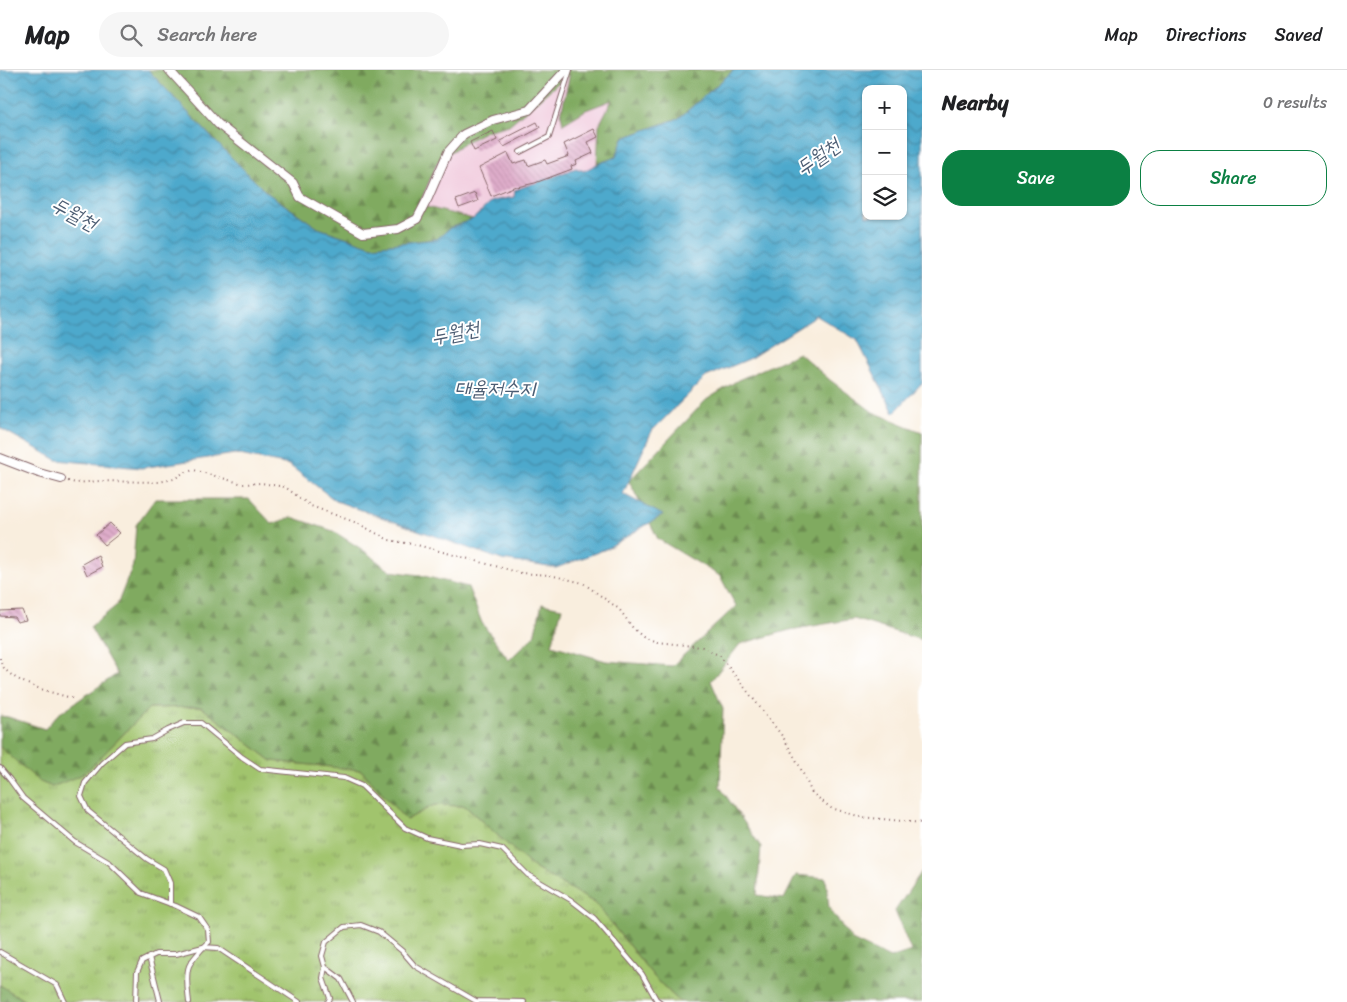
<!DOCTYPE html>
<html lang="en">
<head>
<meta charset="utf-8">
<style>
	body { margin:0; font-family:Sriracha,"Poor Story",sans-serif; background:#f6f6f6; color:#202124 }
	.controls { position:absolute; right:15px; top:15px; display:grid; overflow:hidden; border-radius:10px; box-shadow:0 1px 4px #0004 }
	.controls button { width:45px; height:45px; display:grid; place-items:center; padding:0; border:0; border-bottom:1px solid #e0e0e0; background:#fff; color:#202124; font:25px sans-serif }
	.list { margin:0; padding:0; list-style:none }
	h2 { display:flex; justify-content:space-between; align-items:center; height:65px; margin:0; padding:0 20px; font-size:21px }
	h2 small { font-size:16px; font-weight:400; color:#757577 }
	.actions { display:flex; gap:10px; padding:15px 20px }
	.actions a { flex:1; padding:11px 0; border:1px solid #0b8043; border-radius:20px; text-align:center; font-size:18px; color:#0b8043 }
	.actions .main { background:#0b8043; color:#fff }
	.icon { flex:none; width:28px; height:28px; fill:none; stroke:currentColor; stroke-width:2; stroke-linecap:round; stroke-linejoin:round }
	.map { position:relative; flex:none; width:922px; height:932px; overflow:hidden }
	header { display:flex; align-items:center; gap:30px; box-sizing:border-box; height:70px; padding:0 25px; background:#fff; border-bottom:1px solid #e0e0e0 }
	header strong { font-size:24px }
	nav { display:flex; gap:28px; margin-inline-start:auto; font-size:18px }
	.search { width:350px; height:45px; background:#f6f6f6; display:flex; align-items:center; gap:12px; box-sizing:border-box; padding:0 18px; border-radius:28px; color:#757577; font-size:19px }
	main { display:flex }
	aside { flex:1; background:#fff }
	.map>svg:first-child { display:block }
	.built { fill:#f2cfe0 }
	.grass { fill:url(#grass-tufts); stroke:#76724c }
	.forest { fill:url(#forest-firs); stroke:#656446 }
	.water { fill:url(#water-waves); stroke:#4c647c; fill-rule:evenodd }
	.building { fill:url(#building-back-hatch) }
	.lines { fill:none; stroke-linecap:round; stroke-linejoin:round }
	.lane-casing { stroke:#87676a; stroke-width:6 }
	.street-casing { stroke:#87676a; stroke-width:10 }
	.path { stroke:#87676a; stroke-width:2; stroke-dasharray:1 4; stroke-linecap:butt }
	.lane { stroke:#fff; stroke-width:4 }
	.street { stroke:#fff; stroke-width:8 }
	.labels { text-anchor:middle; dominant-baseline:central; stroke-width:4; stroke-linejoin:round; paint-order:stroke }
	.water-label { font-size:20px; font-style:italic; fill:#4c5d73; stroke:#fff }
</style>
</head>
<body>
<header>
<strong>Map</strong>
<div class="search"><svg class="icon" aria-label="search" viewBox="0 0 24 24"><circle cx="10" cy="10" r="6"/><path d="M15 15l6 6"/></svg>Search here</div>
<nav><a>Map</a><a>Directions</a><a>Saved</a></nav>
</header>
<main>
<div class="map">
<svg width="922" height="932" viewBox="0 0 922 932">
	<defs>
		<pattern id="grass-tufts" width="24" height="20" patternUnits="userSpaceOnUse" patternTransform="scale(1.25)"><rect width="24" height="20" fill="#a1c46d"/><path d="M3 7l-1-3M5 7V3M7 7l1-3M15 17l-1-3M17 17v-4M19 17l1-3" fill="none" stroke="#859f5a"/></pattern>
		<pattern id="forest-firs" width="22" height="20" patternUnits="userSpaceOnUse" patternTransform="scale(1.25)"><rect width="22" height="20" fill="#80aa60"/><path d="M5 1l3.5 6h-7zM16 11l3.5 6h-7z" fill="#6b8a4f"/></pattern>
		<pattern id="water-waves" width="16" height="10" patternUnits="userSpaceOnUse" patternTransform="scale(1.25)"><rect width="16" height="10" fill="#4ea9cc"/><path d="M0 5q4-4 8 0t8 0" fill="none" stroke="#4389a6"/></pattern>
		<pattern id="building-back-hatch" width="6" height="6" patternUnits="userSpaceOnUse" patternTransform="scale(1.25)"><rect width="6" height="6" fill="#dfadcb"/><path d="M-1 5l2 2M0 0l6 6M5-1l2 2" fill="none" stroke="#c194ae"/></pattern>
	</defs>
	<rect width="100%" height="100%" fill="#fff"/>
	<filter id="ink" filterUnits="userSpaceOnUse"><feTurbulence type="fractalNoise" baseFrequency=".02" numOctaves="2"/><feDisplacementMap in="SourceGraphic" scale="10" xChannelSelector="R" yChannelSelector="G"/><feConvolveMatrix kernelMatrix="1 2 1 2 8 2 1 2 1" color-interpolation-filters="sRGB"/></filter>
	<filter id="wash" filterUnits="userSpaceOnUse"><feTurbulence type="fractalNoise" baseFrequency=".0096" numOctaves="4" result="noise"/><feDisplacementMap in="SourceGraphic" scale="20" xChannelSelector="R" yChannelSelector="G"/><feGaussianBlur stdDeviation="1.12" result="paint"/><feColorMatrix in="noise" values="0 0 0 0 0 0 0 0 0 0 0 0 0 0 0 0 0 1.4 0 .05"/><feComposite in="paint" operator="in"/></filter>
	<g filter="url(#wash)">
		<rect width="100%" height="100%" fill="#f9eede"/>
		<path class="built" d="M 571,3 L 561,43 L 563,54 L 586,40 L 612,30 L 597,75 L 597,94 L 584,101 L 514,127 L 492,131 L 473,149 L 419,135 L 438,91 L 462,74 L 486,60 L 509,55 Z"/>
		<path class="grass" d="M 201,637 L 272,691 L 361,700 L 406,750 L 434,735 L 465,736 L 534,798 L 595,833 L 655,908 L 680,932 L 26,932 L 0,915 L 0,677 L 81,705 L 91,697 L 149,638 Z"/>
		<path class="forest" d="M 148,0 L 734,0 L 679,48 L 623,68 L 616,87 L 597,94 L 599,55 L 612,30 L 586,40 L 563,54 L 561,44 L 570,3 L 509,55 L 486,61 L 462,74 L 438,91 L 419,135 L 473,149 L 450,158 L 437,169 L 372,176 L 318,158 L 266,122 L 215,71 Z
			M 799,283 L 830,310 L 873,342 L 922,362 L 922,570 L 854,549 L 790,560 L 740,574 L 711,611 L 723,639 L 720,717 L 761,777 L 757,825 L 784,829 L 796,805 L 826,808 L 829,838 L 852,870 L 890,888 L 911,881 L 895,841 L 922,801 L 922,932 L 680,932 L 655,908 L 595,833 L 534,798 L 465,736 L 434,735 L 406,750 L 361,700 L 272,691 L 201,637 L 149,638 L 91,697 L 81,705 L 52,717 L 40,712 L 0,677 L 0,646 L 8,647 L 45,659 L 57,645 L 117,604 L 90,557 L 117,535 L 133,495 L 136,455 L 155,429 L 249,429 L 272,454 L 292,447 L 333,461 L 363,480 L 390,501 L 420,505 L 468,517 L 482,553 L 509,590 L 534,566 L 542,534 L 562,538 L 552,575 L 606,591 L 672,596 L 736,536 L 720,506 L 658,469 L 629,411 L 706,330 L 738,310 Z
			M 0,915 L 25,931 L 26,932 L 0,932 Z"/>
		<path class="water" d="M 0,0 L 148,0 L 215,71 L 266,122 L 318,158 L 372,176 L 437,169 L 450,158 L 473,149 L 492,131 L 514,127 L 515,120 L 576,98 L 584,101 L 597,94 L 616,87 L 623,68 L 679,48 L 734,0 L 922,0 L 922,313 L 894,343 L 857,270 L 817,246 L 749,289 L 706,307 L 652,361 L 623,424 L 663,445 L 606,479 L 556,498 L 502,490 L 336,431 L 289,395 L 235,384 L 141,398 L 57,390 L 0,358 ZM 866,19 L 903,19 L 903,146 L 866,146 Z"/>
		<g id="blocks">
			<path class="building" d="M 537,52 L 540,58 L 504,77 L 500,71 Z
				M 594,59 L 598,67 L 588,72 L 593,83 L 576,91 L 577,94 L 571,96 L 572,99 L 535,113 L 517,117 L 516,116 L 491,126 L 479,98 L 508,83 L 513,94 L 526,90 L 528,96 L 545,90 L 547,94 L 569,86 L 564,74 Z
				M 493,61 L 497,70 L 474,81 L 470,72 Z
				M 475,123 L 478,131 L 459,138 L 456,130 Z
				M 110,453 L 120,463 L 105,475 L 96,465 Z
				M 98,485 L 102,497 L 87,505 L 82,494 Z
				M 22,540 L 26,550 L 17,552 L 14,547 L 0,546 L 0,541 Z"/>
		</g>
	</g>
	<g filter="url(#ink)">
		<use href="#blocks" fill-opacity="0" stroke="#87676a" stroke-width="1"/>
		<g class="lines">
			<g class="lane-casing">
				<path id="lane" d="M 520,82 L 549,67 L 570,0
					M 0,698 L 10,710 L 23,728 L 75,772 L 110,793 L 141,823 L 176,836 L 199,847 L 208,860 L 209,872 C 204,876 191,891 189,896 C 185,906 188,922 189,932
					M 170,834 L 170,813 L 164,799 L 147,789 L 88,741 L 81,726 L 85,713 L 102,693 L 125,673 L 152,669 L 168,660 L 184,653 L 201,653 L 242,687 L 260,699 L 344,708 L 362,716 L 405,758 L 427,768 L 461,775 L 480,774 L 502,779 L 528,805 L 571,830 L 594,848 L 642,904 L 656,929 L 660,932
					M 0,882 L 57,915 L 65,932
					M 149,887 L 160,931 L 159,932
					M 325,897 L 341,909 L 353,932
					M 136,932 L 137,902 L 142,891 L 156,884 L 176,884 L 203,877 L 218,878 L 299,932
					M 328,932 L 330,928 L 323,908 L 325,897 L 322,886 L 326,872 L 344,857 L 361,855 L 379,862 L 402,881 L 415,896 L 476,931 L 524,932"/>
			</g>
			<g class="street-casing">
				<path id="street" d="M 169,0 L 218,54 L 293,113 L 300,127 L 363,163 L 398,159 L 417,149 L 428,128 L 448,82 L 464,64 L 493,50 L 529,40 L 566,0
					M 0,388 L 39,403 L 61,409"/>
			</g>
			<path class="path" d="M 68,411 L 76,413 L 100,411 L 159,412 L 174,409 L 183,403 L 194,400 L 243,414 L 261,413 L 285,417 L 311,436 L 357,453 L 389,470 L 417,475 L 521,503 L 550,505 L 583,513 L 619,539 L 633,558 L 643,567 L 657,572 L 702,577 L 720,586 L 783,667 L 799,695 L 812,723 L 831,738 L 861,747 L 922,753
				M 0,588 C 2,612 55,623 75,629"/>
			<use href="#lane" class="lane"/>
			<use href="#street" class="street"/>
		</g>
	</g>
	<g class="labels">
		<g class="water-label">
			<text transform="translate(818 87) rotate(-35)">두월천</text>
			<text transform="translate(74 144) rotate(28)">두월천</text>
			<text transform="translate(455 263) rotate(-11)">두월천</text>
			<text x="495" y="318">대율저수지</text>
		</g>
	</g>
</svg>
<div class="controls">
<button>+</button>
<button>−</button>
<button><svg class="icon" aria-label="layers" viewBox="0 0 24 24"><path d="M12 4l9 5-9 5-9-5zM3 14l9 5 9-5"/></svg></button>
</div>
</div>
<aside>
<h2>Nearby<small>0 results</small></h2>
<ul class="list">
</ul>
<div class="actions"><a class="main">Save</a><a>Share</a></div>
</aside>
</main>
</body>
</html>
